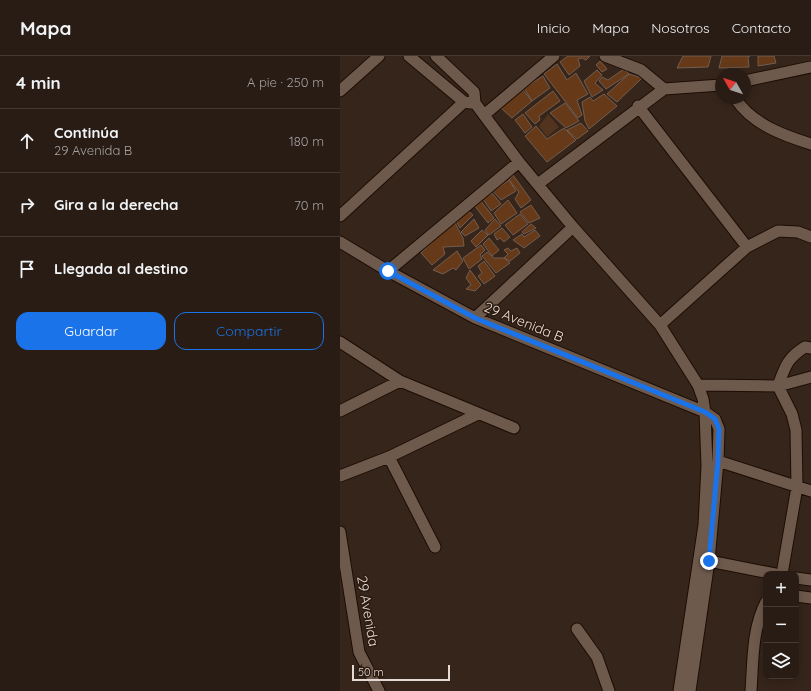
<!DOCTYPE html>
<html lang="es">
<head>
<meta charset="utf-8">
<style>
	body { margin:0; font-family:Quicksand,sans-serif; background:#342922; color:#f1f3f6 }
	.controls { position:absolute; right:12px; bottom:12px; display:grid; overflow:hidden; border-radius:8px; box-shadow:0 2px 10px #0003 }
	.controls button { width:36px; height:36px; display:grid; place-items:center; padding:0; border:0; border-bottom:1px solid #443a34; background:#281c14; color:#f1f3f6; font:20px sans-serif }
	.compass { position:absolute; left:375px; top:12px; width:36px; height:36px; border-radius:50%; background:#281c14; box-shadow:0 2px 10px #0003; rotate:309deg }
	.scale { position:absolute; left:12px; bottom:10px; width:98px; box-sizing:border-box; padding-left:4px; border:2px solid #e5dad3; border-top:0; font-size:11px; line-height:14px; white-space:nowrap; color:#e5dad3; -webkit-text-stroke:3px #2c1b10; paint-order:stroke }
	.stop { position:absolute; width:12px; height:12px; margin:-9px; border:3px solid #1a73e8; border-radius:50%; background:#fff }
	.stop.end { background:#1a73e8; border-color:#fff; box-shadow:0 1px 4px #0008 }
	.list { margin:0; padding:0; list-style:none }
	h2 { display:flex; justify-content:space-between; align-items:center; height:52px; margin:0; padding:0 16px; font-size:17px }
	h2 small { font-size:13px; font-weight:400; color:#a5a1a0 }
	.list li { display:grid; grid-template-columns:26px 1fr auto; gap:12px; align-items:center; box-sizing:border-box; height:64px; padding:0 16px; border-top:1px solid #443a34 }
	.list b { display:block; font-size:15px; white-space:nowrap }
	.list p { margin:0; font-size:13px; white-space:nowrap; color:#a5a1a0 }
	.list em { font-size:13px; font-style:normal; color:#a5a1a0 }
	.actions { display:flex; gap:8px; padding:12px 16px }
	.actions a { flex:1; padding:9px 0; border:1px solid #1a73e8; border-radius:12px; text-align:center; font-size:14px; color:#1a73e8 }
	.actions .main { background:#1a73e8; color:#fff }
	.icon { flex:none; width:22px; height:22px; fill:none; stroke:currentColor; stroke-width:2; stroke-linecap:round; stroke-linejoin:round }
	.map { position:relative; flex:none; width:471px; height:635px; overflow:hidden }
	header { display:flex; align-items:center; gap:24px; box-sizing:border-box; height:56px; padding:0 20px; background:#281c14; border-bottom:1px solid #443a34 }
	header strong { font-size:19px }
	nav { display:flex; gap:22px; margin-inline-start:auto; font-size:14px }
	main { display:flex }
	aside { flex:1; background:#281c14 }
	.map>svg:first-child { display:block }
	.green { fill:#51331e }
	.building { fill:#663a19; stroke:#715d51 }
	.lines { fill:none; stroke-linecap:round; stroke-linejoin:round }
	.street-casing { stroke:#1d0d04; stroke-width:13 }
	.street { stroke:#6e5a4d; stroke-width:11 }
	.route { stroke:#1a73e8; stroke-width:5 }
	.labels { text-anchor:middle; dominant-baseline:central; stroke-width:3; stroke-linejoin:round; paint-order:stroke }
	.street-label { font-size:14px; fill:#e5dad3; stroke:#2c1b10 }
</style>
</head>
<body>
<header>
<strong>Mapa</strong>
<nav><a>Inicio</a><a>Mapa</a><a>Nosotros</a><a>Contacto</a></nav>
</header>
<main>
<aside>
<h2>4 min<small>A pie · 250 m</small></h2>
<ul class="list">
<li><svg class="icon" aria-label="ahead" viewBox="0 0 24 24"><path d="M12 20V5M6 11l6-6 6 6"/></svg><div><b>Continúa</b><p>29 Avenida B</p></div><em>180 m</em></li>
<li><svg class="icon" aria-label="right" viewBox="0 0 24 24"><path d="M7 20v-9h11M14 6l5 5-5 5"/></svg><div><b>Gira a la derecha</b></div><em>70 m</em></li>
<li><svg class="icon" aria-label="arrive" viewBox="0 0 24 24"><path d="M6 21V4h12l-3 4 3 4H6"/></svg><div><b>Llegada al destino</b></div></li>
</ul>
<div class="actions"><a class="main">Guardar</a><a>Compartir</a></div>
</aside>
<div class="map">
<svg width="471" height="635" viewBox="0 0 471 635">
	<rect width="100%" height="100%" fill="#36251a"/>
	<path class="green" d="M 208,58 L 219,71 L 207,81 L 199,70 Z"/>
	<path class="building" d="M 228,0 L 250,0 L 246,4 L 242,2 L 238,3 L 240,10 L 229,19 L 220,6 Z
		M 343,0 L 371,0 L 368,11 L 337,12 Z
		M 382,0 L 410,0 L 408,1 L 409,11 L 379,12 Z
		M 418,0 L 434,0 L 436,7 L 418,10 Z
		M 260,5 L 267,13 L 262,16 L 256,9 Z
		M 217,8 L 227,24 L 236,17 L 248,38 L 237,44 L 242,59 L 238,62 L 204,18 Z
		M 284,13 L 289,18 L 266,33 L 259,25 L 262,21 L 268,24 Z
		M 257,14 L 262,19 L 255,27 L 263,34 L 252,41 L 244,25 Z
		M 289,18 L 302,22 L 277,46 L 267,38 Z
		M 203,20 L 210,32 L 192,45 L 184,32 Z
		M 182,33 L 192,45 L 172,62 L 161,52 Z
		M 213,35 L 220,45 L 199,60 L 200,64 L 195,68 L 185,57 Z
		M 264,38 L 277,50 L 249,73 L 245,65 L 242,46 L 250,41 L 253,45 Z
		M 225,47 L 239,65 L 226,72 L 210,57 Z
		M 183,58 L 192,71 L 185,77 L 175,64 Z
		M 241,67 L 248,75 L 237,83 L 227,74 Z
		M 196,70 L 207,83 L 224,72 L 236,84 L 207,106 L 185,80 Z
		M 173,119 L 191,144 L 181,152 L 175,143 L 179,136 L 169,124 Z
		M 169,124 L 176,135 L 161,144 L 153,135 Z
		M 152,137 L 161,148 L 151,155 L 143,143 Z
		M 140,144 L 154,162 L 148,167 L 134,149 Z
		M 168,144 L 177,157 L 161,168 L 154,157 Z
		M 191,149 L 200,162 L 189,167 L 180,156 Z
		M 128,155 L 133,159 L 120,172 L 115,163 Z
		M 180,158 L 188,168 L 173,179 L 165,169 Z
		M 134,163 L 139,172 L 125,180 L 121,176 Z
		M 155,163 L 161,170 L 149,179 L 145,174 Z
		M 114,165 L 123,182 L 124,190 L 103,191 L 105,198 L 92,209 L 81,197 Z
		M 191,168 L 196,172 L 184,178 L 182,176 Z
		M 162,172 L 170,181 L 164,186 L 160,182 L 157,184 L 154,178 Z
		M 142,174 L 148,179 L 136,191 L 131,185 Z
		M 195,174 L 200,180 L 184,192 L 173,184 L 182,178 L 184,181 Z
		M 149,182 L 159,194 L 152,200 L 143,188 Z
		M 141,189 L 145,194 L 140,199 L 142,203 L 129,213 L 123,202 Z
		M 168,192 L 171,195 L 177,192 L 180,197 L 170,205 L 164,202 L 168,198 L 164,194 Z
		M 117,195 L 123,205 L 116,214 L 113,212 L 103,218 L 93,214 Z
		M 147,196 L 154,202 L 164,202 L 170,207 L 156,217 L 142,200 Z
		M 144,205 L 155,220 L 144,228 L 138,220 L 142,217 L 138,210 Z
		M 130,214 L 141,229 L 135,235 L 126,233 L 131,229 L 126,222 Z"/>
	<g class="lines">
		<g class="street-casing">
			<path id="street" d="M 69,0 L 124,46 L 131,47
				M 96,0 L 134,36 L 135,47 L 179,106 L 233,171 L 320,269 L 358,329 L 363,343 L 365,356 L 367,410 L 364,469 L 339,635
				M 265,0 L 301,14 L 324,33
				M 405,25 L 471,11
				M 0,35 L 39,0
				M 395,42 C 412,68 442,79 471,88
				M 298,50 L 407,191
				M 144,59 L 214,0
				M 198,128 L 324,33 L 381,29
				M 0,160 L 124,46
				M 0,186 L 48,215 L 135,262 L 365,356 L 375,363 L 379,373 L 378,405 L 369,505 L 350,635
				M 48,215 L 179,106
				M 135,262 L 233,171
				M 320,269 L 407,191 L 438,175 L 458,176 L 471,181
				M 0,286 L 60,325 L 174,372
				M 358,329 L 438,330 L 471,321
				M 0,355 L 60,325
				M 49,401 L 95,491
				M 378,405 L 471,435
				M 0,420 L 49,401 L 138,358
				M 0,476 L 19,596 L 39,635
				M 369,505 L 435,518
				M 442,518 L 457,431 L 456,374 L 452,358 L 438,330 C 445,311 447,302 465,291 L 471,292
				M 456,522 L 471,524
				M 456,540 L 471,542
				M 237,573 L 257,601 L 269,635
				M 411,635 C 413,607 412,572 426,546"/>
		</g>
		<use href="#street" class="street"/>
	</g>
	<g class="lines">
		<path class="route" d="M 48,215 L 135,262 L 365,356 L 375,363 L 379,373 L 378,405 L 369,505"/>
	</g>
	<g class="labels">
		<g class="street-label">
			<text transform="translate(184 266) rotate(22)">29 Avenida B</text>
			<text transform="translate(28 555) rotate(80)">29 Avenida</text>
		</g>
	</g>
</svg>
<div class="controls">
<button>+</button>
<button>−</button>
<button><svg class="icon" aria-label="layers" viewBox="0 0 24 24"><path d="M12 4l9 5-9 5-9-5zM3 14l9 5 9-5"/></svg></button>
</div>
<svg class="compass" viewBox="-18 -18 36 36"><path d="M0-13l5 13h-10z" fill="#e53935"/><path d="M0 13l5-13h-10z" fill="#a5a1a0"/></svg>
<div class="scale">50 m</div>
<div class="stop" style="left:48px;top:215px"></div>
<div class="stop end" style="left:369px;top:505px"></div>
</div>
</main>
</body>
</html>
